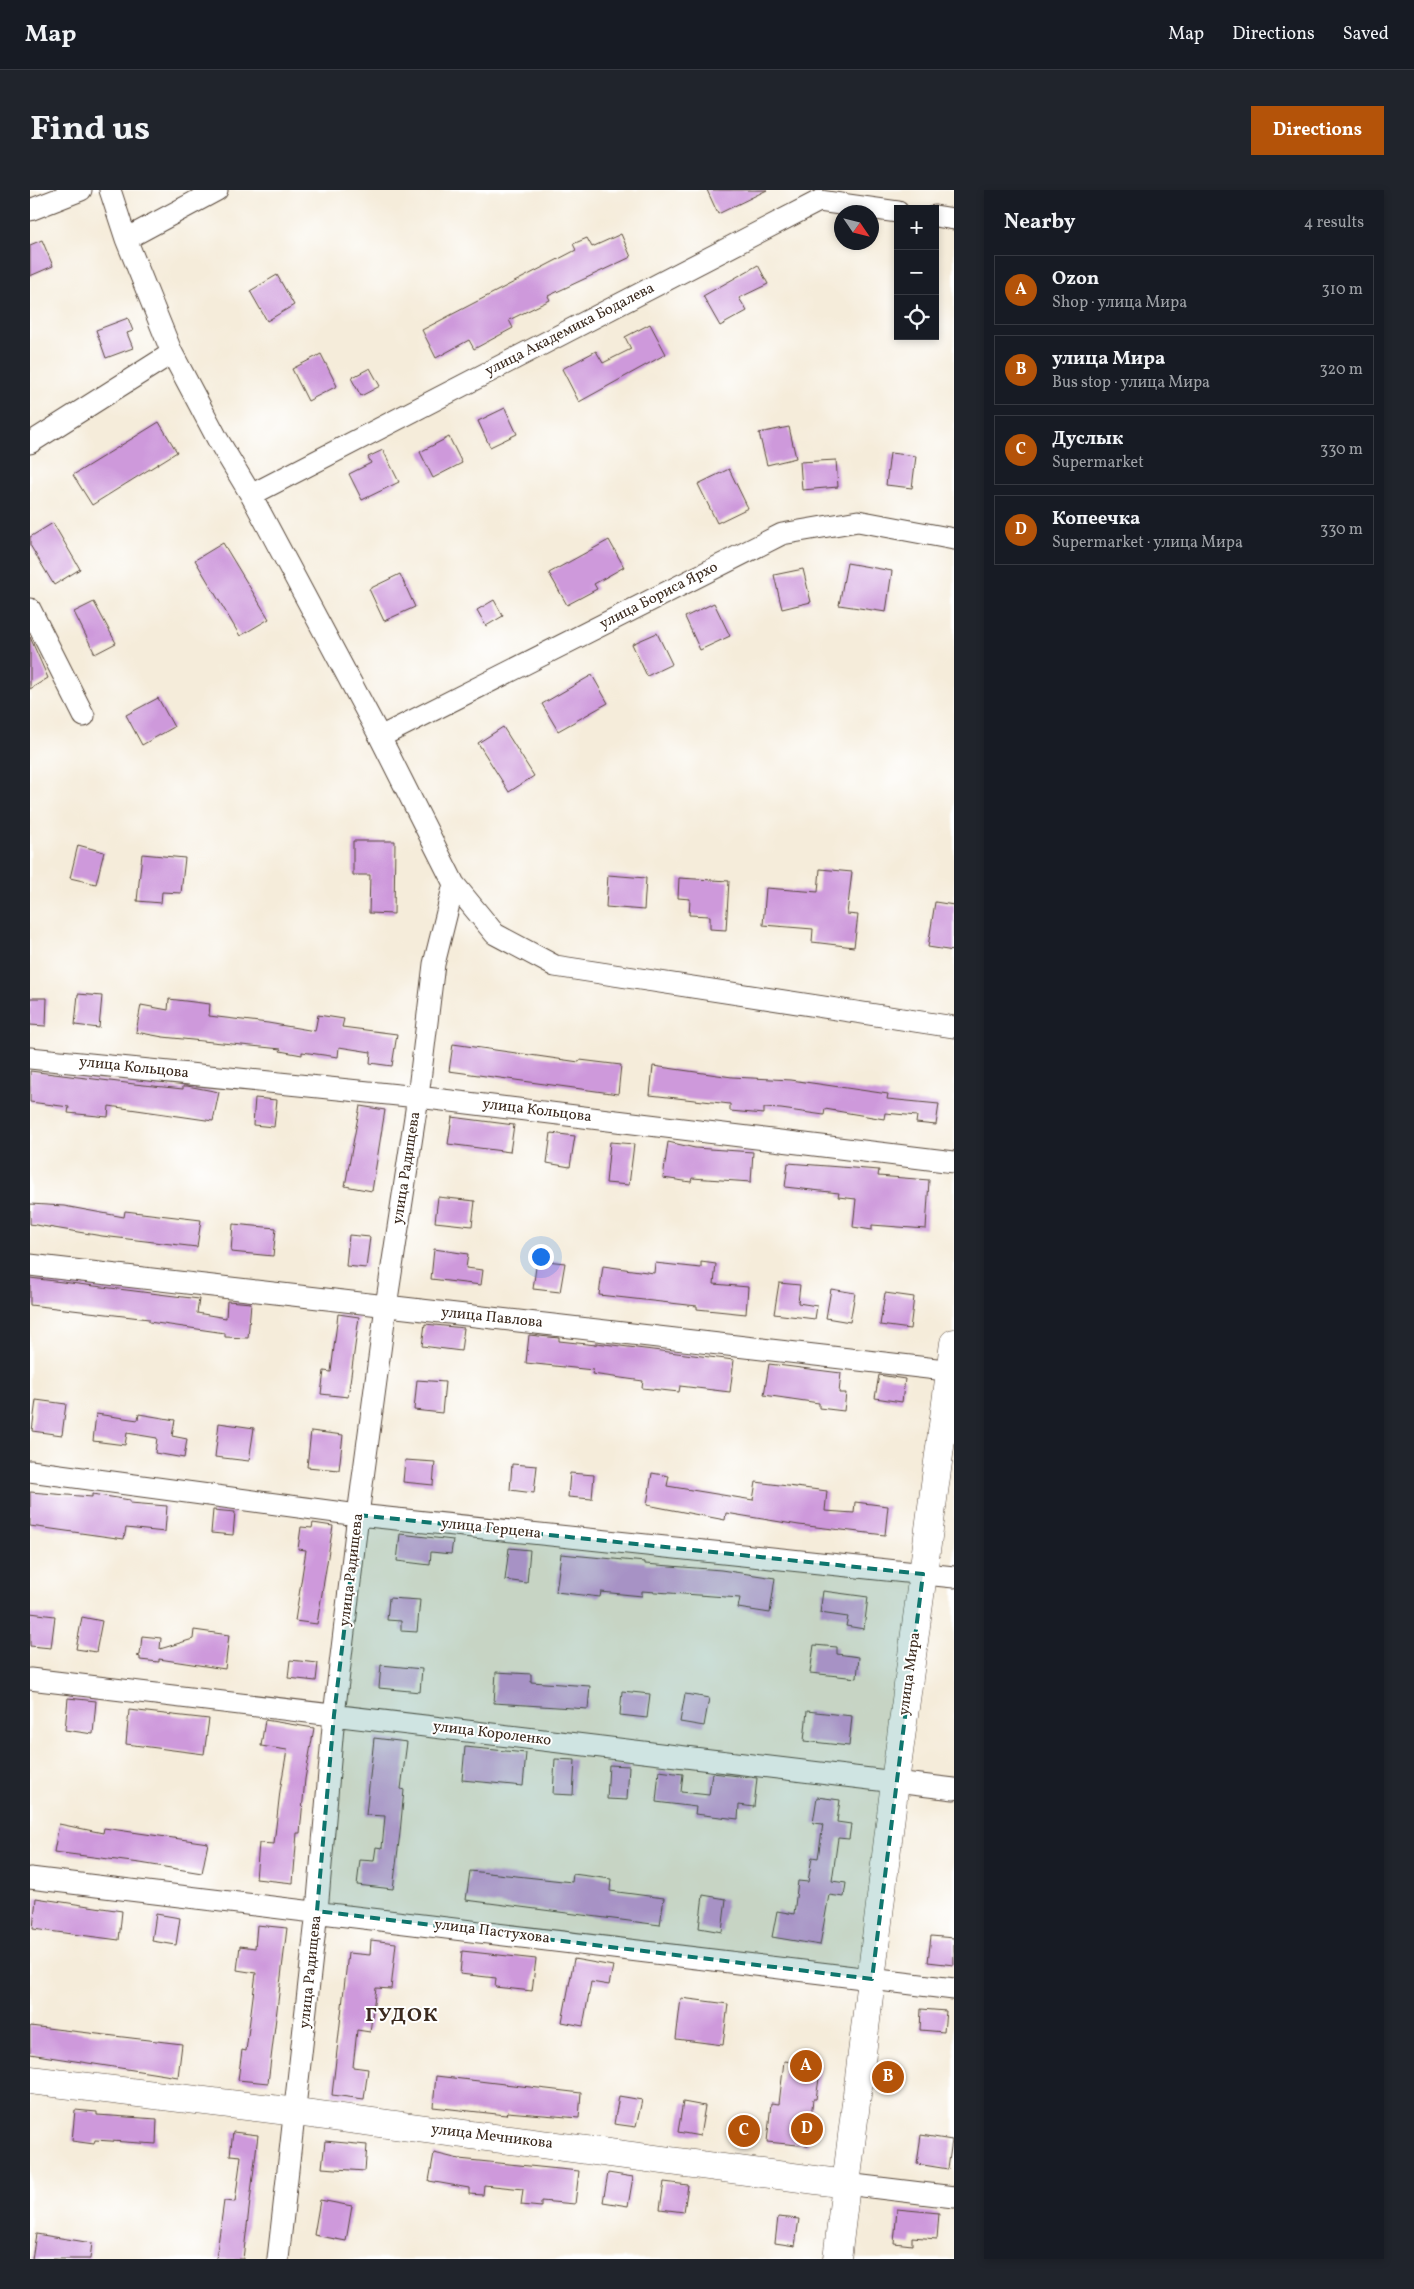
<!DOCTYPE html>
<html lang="en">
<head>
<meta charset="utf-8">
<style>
	body { margin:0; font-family:Vollkorn,serif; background:#20242c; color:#f1f3f6 }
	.controls { position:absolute; right:15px; top:15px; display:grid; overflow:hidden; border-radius:0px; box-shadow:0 2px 8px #0003 }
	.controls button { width:45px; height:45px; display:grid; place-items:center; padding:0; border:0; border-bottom:1px solid #363941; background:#171b24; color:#f1f3f6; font:25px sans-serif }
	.compass { position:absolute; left:804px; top:15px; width:45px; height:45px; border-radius:50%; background:#171b24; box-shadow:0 2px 8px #0003; rotate:125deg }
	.you { position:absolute; left:510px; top:1066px; width:18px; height:18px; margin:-12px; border:4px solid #fff; border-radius:50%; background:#1a73e8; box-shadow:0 0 0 8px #1a73e833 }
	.badge { display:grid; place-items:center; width:32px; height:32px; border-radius:50%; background:#b45309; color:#fff; font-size:16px; font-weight:700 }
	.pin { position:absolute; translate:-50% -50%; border:2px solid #fff; box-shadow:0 1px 5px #0006 }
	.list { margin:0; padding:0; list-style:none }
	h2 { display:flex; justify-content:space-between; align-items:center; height:65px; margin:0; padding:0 20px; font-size:21px }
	h2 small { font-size:16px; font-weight:400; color:#9ea1a6 }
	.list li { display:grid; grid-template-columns:32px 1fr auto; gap:15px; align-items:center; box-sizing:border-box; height:70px; margin:0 10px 10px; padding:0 10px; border:1px solid #363941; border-radius:0px }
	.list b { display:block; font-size:19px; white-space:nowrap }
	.list p { margin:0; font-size:16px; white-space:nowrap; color:#9ea1a6 }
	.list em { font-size:16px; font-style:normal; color:#9ea1a6 }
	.icon { flex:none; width:28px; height:28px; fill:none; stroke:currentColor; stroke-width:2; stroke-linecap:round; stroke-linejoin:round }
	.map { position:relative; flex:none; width:924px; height:2069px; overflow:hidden; border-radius:0px }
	header { display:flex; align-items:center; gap:30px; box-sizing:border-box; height:70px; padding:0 25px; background:#171b24; border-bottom:1px solid #363941 }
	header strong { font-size:24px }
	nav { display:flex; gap:28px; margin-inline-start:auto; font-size:18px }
	.intro { display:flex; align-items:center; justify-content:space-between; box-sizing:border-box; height:120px; padding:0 30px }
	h1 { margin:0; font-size:35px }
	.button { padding:12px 22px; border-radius:0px; background:#b45309; color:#fff; font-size:18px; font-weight:700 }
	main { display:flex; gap:30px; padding:0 30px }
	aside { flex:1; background:#171b24; border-radius:0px; box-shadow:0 2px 8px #0003 }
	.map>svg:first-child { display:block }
	.building { fill:#ce99db }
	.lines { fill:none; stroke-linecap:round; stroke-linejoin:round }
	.minor-casing { stroke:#57473a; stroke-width:23 }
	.secondary-casing { stroke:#57473a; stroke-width:29 }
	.minor { stroke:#fff; stroke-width:21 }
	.secondary { stroke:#fff; stroke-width:28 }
	.marked { fill:#0f766e; fill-opacity:0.2; stroke:#0f766e; stroke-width:4; stroke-dasharray:10 6; stroke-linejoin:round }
	.labels { text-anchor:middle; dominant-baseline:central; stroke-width:4; stroke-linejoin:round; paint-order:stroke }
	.street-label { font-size:15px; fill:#3b2a1e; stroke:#fff }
	.district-label { font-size:20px; font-weight:bold; letter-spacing:1px; fill:#3b2a1e; stroke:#fff }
</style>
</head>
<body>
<header>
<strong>Map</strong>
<nav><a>Map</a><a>Directions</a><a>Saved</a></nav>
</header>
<div class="intro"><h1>Find us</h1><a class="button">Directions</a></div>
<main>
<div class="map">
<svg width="924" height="2069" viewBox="0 0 924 2069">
	<rect width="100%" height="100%" fill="#fff"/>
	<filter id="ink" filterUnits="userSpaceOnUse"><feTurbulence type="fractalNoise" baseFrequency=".02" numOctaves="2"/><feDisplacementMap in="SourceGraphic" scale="10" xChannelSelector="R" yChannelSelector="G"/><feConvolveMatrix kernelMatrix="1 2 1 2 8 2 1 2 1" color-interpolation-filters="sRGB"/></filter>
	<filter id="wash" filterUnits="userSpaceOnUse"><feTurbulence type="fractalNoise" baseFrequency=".0096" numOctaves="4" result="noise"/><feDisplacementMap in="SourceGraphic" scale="20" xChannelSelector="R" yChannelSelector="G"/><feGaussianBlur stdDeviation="1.12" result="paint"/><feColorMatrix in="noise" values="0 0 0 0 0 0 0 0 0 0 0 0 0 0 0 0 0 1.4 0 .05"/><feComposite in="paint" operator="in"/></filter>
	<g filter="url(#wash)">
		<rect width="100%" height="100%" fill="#f5ecda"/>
		<g id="blocks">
			<path class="building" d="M 677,0 L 737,0 L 688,24 Z
				M 591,44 L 601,67 L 518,106 L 520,110 L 479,130 L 483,138 L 444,159 L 439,150 L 406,168 L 392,140 L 546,60 L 543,54 L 557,48 L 562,57 Z
				M 12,50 L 23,76 L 0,86 L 0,55 Z
				M 728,75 L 738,94 L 709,108 L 717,121 L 690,136 L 673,106 Z
				M 247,85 L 264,115 L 237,131 L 220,101 Z
				M 98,128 L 103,141 L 97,143 L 103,158 L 76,168 L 66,140 Z
				M 620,134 L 636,164 L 549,212 L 532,179 L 566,161 L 573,173 L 601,159 L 595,147 Z
				M 291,164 L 307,196 L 278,211 L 262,179 Z
				M 340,178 L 350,196 L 331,206 L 321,188 Z
				M 475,218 L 487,244 L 460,257 L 448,231 Z
				M 129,232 L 147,262 L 62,315 L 43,285 Z
				M 759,237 L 766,268 L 737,275 L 729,243 Z
				M 419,247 L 432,273 L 403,288 L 390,262 Z
				M 353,260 L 369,292 L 332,310 L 319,284 L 341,273 L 338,267 Z
				M 860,263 L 886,266 L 882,298 L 856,295 Z
				M 806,270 L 808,297 L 772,300 L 770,272 Z
				M 699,279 L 718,318 L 687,333 L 668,294 Z
				M 23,333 L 50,379 L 24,395 L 0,355 L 0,347 Z
				M 579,350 L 594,377 L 564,394 L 567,399 L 537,415 L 519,383 Z
				M 193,353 L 239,429 L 210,446 L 165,370 Z
				M 817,373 L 862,381 L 856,422 L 809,415 Z
				M 773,379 L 781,412 L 752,419 L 744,385 Z
				M 370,384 L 385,417 L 354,431 L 339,399 Z
				M 464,410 L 473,426 L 456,436 L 447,420 Z
				M 64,412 L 86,453 L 65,464 L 44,422 Z
				M 684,413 L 700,446 L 670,460 L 655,427 Z
				M 627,443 L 642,474 L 617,486 L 602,454 Z
				M 0,447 L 18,488 L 0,499 Z
				M 562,485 L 578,513 L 528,541 L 512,514 Z
				M 128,508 L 144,537 L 112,555 L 96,525 Z
				M 473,537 L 504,586 L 479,602 L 448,553 Z
				M 323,651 L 365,651 L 364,724 L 339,723 L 340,685 L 323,685 Z
				M 48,655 L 74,662 L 66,694 L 40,688 Z
				M 112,664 L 155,668 L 151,703 L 132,702 L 131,713 L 107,711 Z
				M 790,679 L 822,682 L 817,724 L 828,725 L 824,757 L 782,752 L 783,739 L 733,735 L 736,698 L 788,702 Z
				M 578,685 L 616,688 L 614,720 L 576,717 Z
				M 649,688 L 699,691 L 696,740 L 680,739 L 680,726 L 659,725 L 660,709 L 648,708 Z
				M 905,712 L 924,715 L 924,761 L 898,757 Z
				M 48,804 L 72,806 L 69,838 L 45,835 Z
				M 0,808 L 17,808 L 16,836 L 0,835 Z
				M 139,809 L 180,814 L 179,826 L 238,833 L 285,841 L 288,825 L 314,829 L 312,837 L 367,844 L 362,876 L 340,873 L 341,862 L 309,857 L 308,867 L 272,862 L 272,865 L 250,861 L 251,859 L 133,847 L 106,842 L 111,815 L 138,820 Z
				M 423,854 L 549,872 L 550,870 L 591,875 L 588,904 L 419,881 Z
				M 623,876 L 702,887 L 761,890 L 858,904 L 857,909 L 909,914 L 906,935 L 886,933 L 887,926 L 855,923 L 854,929 L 795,919 L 794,925 L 751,919 L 734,918 L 734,924 L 700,921 L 700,914 L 620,905 Z
				M 0,881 L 104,894 L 153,899 L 153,896 L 157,896 L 189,902 L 183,931 L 79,916 L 78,927 L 38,923 L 39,917 L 0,912 Z
				M 225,908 L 247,910 L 244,937 L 223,935 Z
				M 330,916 L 355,920 L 342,1001 L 315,996 Z
				M 422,927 L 484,935 L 480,962 L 418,954 Z
				M 521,943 L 545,946 L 540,977 L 517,973 Z
				M 580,952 L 604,954 L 599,995 L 576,993 Z
				M 638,952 L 665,958 L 723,962 L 721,992 L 662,988 L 661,992 L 633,988 Z
				M 758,973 L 849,980 L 848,986 L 899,990 L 896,1039 L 842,1035 L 842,1040 L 823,1037 L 826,1009 L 808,1007 L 809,1003 L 755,997 Z
				M 408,1007 L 445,1011 L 442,1036 L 405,1032 Z
				M 0,1014 L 34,1016 L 94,1027 L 95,1021 L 171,1030 L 167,1057 L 72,1046 L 0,1034 Z
				M 203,1034 L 246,1038 L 243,1066 L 201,1062 Z
				M 319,1045 L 340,1047 L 336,1078 L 316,1076 Z
				M 404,1059 L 438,1064 L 436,1078 L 453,1080 L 451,1095 L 401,1089 Z
				M 507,1070 L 535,1073 L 530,1102 L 503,1099 Z
				M 671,1072 L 686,1074 L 684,1094 L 718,1097 L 716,1124 L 667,1119 L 667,1116 L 569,1105 L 573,1076 L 624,1083 L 625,1073 L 671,1078 Z
				M 0,1088 L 169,1109 L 167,1123 L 196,1128 L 197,1111 L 221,1113 L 218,1148 L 195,1147 L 195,1143 L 119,1132 L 119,1129 L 0,1115 Z
				M 749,1093 L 770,1095 L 768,1113 L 787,1116 L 785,1129 L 744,1124 Z
				M 801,1099 L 825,1103 L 820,1132 L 796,1128 Z
				M 855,1103 L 884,1107 L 880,1139 L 850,1135 Z
				M 308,1124 L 329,1127 L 318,1207 L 291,1204 L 294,1181 L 301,1182 Z
				M 395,1134 L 434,1138 L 431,1161 L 392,1156 Z
				M 499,1145 L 529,1148 L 529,1151 L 566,1155 L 566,1153 L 704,1170 L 700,1202 L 650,1196 L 649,1202 L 612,1198 L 613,1191 L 562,1184 L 563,1180 L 496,1173 Z
				M 739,1174 L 811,1183 L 809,1203 L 816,1203 L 814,1221 L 789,1218 L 789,1213 L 734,1205 Z
				M 849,1185 L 875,1189 L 872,1212 L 845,1208 Z
				M 387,1190 L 415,1192 L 412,1223 L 384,1220 Z
				M 6,1210 L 36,1214 L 32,1245 L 2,1241 Z
				M 66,1224 L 108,1230 L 109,1224 L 145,1230 L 142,1246 L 157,1249 L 154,1268 L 125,1263 L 127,1248 L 97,1243 L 95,1255 L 63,1251 Z
				M 189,1233 L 224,1238 L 219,1271 L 185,1267 Z
				M 281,1241 L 313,1245 L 309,1280 L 277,1277 Z
				M 375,1270 L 405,1272 L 403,1295 L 373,1292 Z
				M 482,1274 L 507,1276 L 504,1303 L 480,1300 Z
				M 540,1283 L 564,1285 L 562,1309 L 538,1307 Z
				M 622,1283 L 639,1286 L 637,1296 L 723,1310 L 726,1292 L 797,1301 L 795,1321 L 824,1323 L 825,1312 L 858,1316 L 855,1345 L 769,1335 L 696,1323 L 695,1330 L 617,1315 Z
				M 0,1302 L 62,1307 L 62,1304 L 100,1310 L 100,1313 L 137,1316 L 135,1342 L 96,1338 L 94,1349 L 0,1336 Z
				M 183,1320 L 205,1322 L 203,1345 L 181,1343 Z
				M 283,1333 L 303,1336 L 287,1434 L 265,1431 L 276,1360 L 268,1359 L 271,1337 L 282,1338 Z
				M 370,1344 L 423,1350 L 421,1364 L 401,1362 L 400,1375 L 367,1371 Z
				M 479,1358 L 500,1360 L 497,1393 L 475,1390 Z
				M 531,1364 L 615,1372 L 615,1374 L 691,1380 L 745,1388 L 740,1423 L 708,1418 L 710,1408 L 612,1401 L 612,1406 L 571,1402 L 570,1407 L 526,1402 Z
				M 793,1401 L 838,1407 L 834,1439 L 816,1436 L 818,1427 L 790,1423 Z
				M 359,1408 L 390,1410 L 387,1442 L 371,1441 L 371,1431 L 357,1430 Z
				M 0,1423 L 25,1426 L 21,1458 L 0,1456 Z
				M 52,1427 L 72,1431 L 66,1462 L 46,1459 Z
				M 164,1440 L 199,1445 L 195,1479 L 129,1469 L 129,1472 L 110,1470 L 110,1467 L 107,1466 L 110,1465 L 112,1446 L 131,1448 L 130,1459 L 163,1449 Z
				M 784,1455 L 807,1457 L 807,1464 L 829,1467 L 827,1488 L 780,1483 Z
				M 260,1470 L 288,1473 L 286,1491 L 258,1488 Z
				M 351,1475 L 392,1479 L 390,1502 L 349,1498 Z
				M 466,1482 L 501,1484 L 501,1492 L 560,1496 L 558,1519 L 464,1513 Z
				M 592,1501 L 620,1504 L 617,1528 L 590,1525 Z
				M 655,1504 L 679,1508 L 674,1536 L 650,1532 Z
				M 38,1508 L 66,1511 L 63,1544 L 35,1540 Z
				M 99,1520 L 179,1529 L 174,1564 L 96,1554 Z
				M 777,1521 L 822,1526 L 819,1556 L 774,1551 Z
				M 235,1530 L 284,1538 L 275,1589 L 270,1643 L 267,1643 L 263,1693 L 226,1689 L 229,1653 L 244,1654 L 250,1601 L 257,1560 L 231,1556 Z
				M 344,1548 L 377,1552 L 371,1599 L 374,1600 L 370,1643 L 363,1699 L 327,1695 L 330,1670 L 344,1671 L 346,1657 L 352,1658 L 355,1626 L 336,1625 Z
				M 435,1557 L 496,1563 L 493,1596 L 432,1590 Z
				M 525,1569 L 545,1570 L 543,1605 L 523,1604 Z
				M 579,1575 L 599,1576 L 597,1610 L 577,1609 Z
				M 629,1581 L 653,1584 L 651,1602 L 679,1605 L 682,1583 L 727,1588 L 724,1617 L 709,1615 L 708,1629 L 665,1624 L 666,1617 L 626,1612 Z
				M 787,1607 L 810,1610 L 807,1632 L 821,1634 L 819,1649 L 808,1648 L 802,1691 L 816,1693 L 814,1707 L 799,1705 L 790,1755 L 742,1747 L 747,1721 L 764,1724 L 768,1691 L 778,1692 L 782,1667 L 788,1668 L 793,1634 L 783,1633 Z
				M 29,1634 L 73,1643 L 74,1638 L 178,1653 L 172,1683 L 110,1673 L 24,1662 Z
				M 440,1681 L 542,1692 L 543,1684 L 581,1689 L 580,1701 L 634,1708 L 630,1735 L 436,1710 Z
				M 673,1705 L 696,1709 L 692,1742 L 669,1738 Z
				M 6,1708 L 92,1721 L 89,1750 L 3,1739 Z
				M 126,1724 L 150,1728 L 146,1755 L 122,1751 Z
				M 227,1735 L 257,1738 L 238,1893 L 208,1890 L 212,1860 L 216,1861 L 226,1783 L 207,1780 L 210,1756 L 225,1758 Z
				M 901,1746 L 924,1748 L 924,1775 L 898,1772 Z
				M 341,1750 L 366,1753 L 361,1799 L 346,1798 L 340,1842 L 327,1840 L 323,1877 L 338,1879 L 334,1909 L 302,1905 L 318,1763 L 340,1765 Z
				M 432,1761 L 506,1769 L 502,1801 L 465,1797 L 466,1788 L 430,1784 Z
				M 544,1769 L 583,1776 L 579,1795 L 561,1792 L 553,1836 L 532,1832 Z
				M 651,1808 L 698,1814 L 693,1855 L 646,1849 Z
				M 891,1819 L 916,1821 L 914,1842 L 890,1840 Z
				M 0,1836 L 152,1854 L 148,1887 L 0,1864 Z
				M 754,1871 L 791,1875 L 786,1909 L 783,1909 L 778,1956 L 737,1952 L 741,1913 L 749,1914 Z
				M 406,1886 L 551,1903 L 549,1928 L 477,1922 L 476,1925 L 403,1917 Z
				M 589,1906 L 612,1910 L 606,1937 L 584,1934 Z
				M 653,1912 L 675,1916 L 670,1946 L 648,1942 Z
				M 45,1920 L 67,1922 L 67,1925 L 127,1929 L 126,1954 L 65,1950 L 64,1954 L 42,1951 Z
				M 203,1942 L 228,1945 L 213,2069 L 186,2069 L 194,2011 L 205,2012 L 211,1966 L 200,1965 Z
				M 891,1945 L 922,1950 L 918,1979 L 887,1974 Z
				M 295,1951 L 337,1955 L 335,1981 L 292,1978 Z
				M 404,1963 L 429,1969 L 549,1981 L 545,2014 L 511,2011 L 511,2017 L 491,2015 L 493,1999 L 454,1995 L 453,2005 L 439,2004 L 439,1998 L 399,1991 Z
				M 578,1983 L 603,1987 L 598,2016 L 573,2012 Z
				M 634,1992 L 658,1995 L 654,2022 L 630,2019 Z
				M 290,2010 L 322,2016 L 316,2051 L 284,2045 Z
				M 867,2019 L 909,2023 L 907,2049 L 882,2047 L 882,2055 L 864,2053 Z
				M 748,2027 L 769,2029 L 765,2056 L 745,2053 Z
				M 6,2044 L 62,2053 L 60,2069 L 2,2069 Z"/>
		</g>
	</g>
	<g filter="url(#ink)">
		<use href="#blocks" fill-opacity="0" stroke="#57473a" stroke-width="1"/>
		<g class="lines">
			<g class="minor-casing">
				<path id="minor" d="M 80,0 L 96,49 L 142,163 L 188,250 L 221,305 L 350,547 L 424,694 L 465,744 L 525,776 L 924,837
					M 0,20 L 51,0
					M 905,26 L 924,29
					M 96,49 L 187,0
					M 0,253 L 142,163
					M 221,305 L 789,11 L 868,22
					M 0,419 L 54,526
					M 350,547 L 752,344 L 828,331 L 924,349
					M 0,868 L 388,907 L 924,972
					M 0,1075 L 924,1181
					M 0,1281 L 328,1325 L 924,1387
					M 0,1489 L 924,1599
					M 0,1688 L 924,1799
					M 816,1994 L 924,2007
					M 248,2069 L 287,1721 L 304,1525 L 328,1325 L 356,1116 L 388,907 L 404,774 L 424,694"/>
			</g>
			<g class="secondary-casing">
				<path id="secondary" d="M 0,1890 L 266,1922 L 816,1994
					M 807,2069 L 865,1592 L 924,1153"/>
			</g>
			<use href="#minor" class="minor"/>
			<use href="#secondary" class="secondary"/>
		</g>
	</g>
	<path class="marked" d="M 328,1325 L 893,1384 L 842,1789 L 287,1721 L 304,1525 Z"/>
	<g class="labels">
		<g class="street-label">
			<text transform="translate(540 140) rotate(-27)">улица Академика Бодалева</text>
			<text transform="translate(629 406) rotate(-27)">улица Бориса Ярхо</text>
			<text transform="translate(104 878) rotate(6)">улица Кольцова</text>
			<text transform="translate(507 921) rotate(7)">улица Кольцова</text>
			<text transform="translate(377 978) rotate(-81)">улица Радищева</text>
			<text transform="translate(462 1128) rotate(6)">улица Павлова</text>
			<text transform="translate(461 1339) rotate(6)">улица Герцена</text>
			<text transform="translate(322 1380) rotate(-83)">улица Радищева</text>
			<text transform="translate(880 1484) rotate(-82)">улица Мира</text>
			<text transform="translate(462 1544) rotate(7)">улица Короленко</text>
			<text transform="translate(462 1742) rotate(7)">улица Пастухова</text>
			<text transform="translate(281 1782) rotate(-84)">улица Радищева</text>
			<text transform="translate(462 1947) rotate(7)">улица Мечникова</text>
		</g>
		<g class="district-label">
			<text x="372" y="1826">ГУДОК</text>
		</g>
	</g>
</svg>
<div class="controls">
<button>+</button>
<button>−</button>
<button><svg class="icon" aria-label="locate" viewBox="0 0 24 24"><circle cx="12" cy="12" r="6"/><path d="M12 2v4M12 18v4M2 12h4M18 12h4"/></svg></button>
</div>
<svg class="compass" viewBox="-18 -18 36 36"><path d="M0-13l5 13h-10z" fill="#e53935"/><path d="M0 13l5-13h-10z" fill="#9ea1a6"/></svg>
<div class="you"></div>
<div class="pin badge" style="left:776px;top:1876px">A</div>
<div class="pin badge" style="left:858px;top:1887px">B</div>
<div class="pin badge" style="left:714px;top:1941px">C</div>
<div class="pin badge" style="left:777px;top:1939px">D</div>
</div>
<aside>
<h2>Nearby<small>4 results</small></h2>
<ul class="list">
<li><span class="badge">A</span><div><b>Ozon</b><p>Shop · улица Мира</p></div><em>310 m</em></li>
<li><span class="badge">B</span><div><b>улица Мира</b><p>Bus stop · улица Мира</p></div><em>320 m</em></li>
<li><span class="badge">C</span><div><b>Дуслык</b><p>Supermarket</p></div><em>330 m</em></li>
<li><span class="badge">D</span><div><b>Копеечка</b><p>Supermarket · улица Мира</p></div><em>330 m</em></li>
</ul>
</aside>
</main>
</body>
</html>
